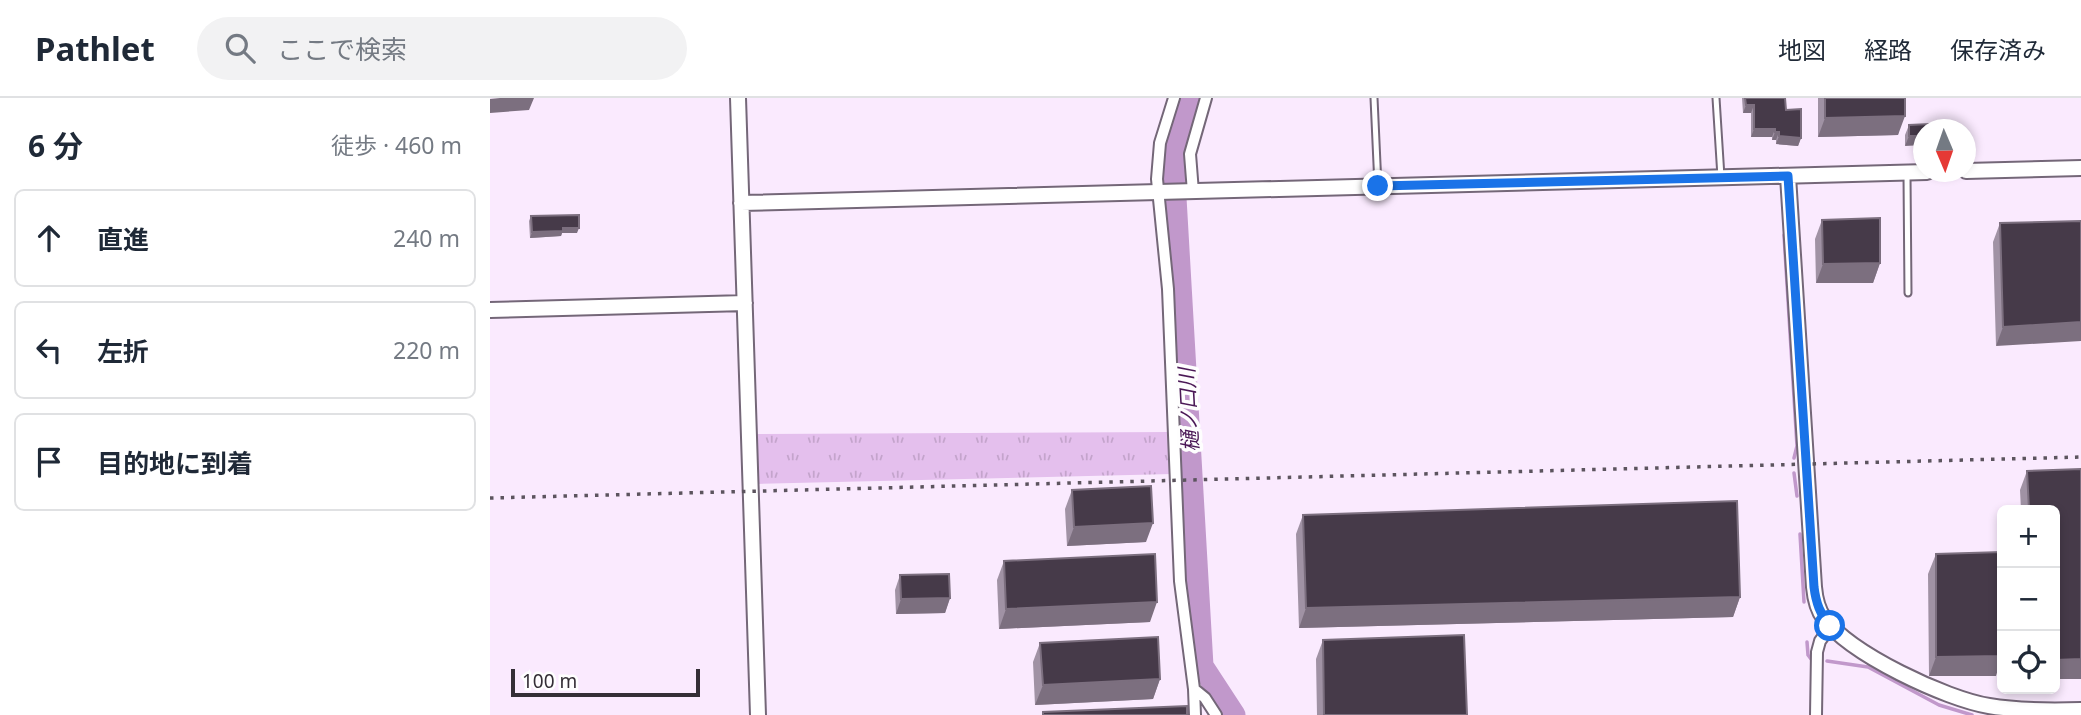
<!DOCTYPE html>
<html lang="ja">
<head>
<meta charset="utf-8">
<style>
	body { margin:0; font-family:"Noto Sans","Noto Sans JP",sans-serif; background:#f2f2f3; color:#1f2937 }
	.controls { position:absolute; right:21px; bottom:21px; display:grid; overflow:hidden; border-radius:10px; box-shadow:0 4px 10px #0003 }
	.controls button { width:63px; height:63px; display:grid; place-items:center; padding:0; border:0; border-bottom:2px solid #e0e1e3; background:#fff; color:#1f2937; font:35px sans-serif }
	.compass { position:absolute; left:1423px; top:21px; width:63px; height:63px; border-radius:50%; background:#fff; box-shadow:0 4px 10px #0003; rotate:178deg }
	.scale { position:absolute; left:21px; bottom:18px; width:189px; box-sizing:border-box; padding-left:7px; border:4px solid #342e36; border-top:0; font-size:19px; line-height:24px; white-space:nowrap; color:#342e36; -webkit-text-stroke:5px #fefefe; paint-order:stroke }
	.stop { position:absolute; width:21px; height:21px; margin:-16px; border:5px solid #1a73e8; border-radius:50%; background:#fff }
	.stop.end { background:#1a73e8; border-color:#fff; box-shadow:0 2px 7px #0008 }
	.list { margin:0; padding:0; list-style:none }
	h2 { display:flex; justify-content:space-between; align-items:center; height:91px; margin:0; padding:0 28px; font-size:30px }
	h2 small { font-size:23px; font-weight:400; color:#747a83 }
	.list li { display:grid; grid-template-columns:46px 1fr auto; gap:21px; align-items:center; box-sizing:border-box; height:98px; margin:0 14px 14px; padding:0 14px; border:2px solid #e0e1e3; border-radius:10px }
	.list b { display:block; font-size:26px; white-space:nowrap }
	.list em { font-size:23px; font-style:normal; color:#747a83 }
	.icon { flex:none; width:38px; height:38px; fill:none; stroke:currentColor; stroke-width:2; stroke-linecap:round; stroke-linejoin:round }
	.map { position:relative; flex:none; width:1591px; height:617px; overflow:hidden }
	header { display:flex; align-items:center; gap:42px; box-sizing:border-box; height:98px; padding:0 35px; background:#fff; border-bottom:2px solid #e0e1e3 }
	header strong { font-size:33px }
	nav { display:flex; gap:38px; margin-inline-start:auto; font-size:24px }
	.search { width:490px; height:63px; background:#f2f2f3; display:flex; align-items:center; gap:18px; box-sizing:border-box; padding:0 24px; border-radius:38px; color:#747a83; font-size:26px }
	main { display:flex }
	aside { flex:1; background:#fff }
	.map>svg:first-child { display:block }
	.grass { fill:url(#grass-tufts) }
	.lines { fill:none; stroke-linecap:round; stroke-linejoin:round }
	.stream { stroke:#c198cb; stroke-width:3.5 }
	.river { stroke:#c198cb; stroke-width:23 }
	.service-casing { stroke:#746778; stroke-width:9 }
	.minor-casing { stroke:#746778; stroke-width:14 }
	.tertiary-casing { stroke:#746778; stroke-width:18 }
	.service { stroke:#fff; stroke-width:5 }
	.minor { stroke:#fff; stroke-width:10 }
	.tertiary { stroke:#fff; stroke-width:14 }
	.rail { stroke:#5c545e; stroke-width:3.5; stroke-dasharray:3.5 7; stroke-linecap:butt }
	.wall { fill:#a092a4 }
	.shaded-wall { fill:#7c6f7f }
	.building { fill:#463a49; stroke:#7c6f7f; stroke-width:2 }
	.route { stroke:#1a73e8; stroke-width:9 }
	.labels { text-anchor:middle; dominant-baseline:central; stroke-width:7; stroke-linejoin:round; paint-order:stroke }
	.water-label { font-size:21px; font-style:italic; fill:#4b1856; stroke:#fefefe }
</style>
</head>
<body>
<header>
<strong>Pathlet</strong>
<div class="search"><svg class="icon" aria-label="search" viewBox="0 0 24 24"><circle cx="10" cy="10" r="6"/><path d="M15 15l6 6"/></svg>ここで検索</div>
<nav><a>地図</a><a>経路</a><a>保存済み</a></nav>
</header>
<main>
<aside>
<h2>6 分<small>徒歩 · 460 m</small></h2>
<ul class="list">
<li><svg class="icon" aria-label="ahead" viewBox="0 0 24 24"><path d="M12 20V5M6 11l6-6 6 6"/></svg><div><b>直進</b></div><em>240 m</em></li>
<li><svg class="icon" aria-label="left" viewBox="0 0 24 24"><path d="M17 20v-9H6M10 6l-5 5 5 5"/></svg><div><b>左折</b></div><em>220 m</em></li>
<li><svg class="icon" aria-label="arrive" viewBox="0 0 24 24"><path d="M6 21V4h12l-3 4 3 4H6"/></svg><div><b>目的地に到着</b></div></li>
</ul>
</aside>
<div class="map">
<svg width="1591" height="617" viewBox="0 0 1591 617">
	<defs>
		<pattern id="grass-tufts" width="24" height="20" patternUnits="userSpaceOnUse" patternTransform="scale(1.75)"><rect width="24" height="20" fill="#e4bfed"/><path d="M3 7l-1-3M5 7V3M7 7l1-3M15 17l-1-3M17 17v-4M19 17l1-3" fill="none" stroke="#c4a4cc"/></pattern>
	</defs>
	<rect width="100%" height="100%" fill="#faeafe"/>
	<path class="grass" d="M 680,334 L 682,376 L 266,386 L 265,336 Z"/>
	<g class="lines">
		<path class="stream" d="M 1294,137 L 1307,348 L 1304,360
			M 1304,375 L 1307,398
			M 1310,436 L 1314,504
			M 1317,544 L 1318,557 L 1321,561
			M 1337,563 L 1378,569 L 1449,607 L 1482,617"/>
		<path class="river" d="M 700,0 L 687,39 L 683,65 L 712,568 L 744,617"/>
		<g class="service-casing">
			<path id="service" d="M 884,0 L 888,88
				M 1226,0 L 1231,79
				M 1417,77 L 1418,195"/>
		</g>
		<g class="minor-casing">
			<path id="minor" d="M 684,0 L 670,45 L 667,81 L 678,191 L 690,483 L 704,591 L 705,617
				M 703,94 L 700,56 L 716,0
				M 704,591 L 715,600 L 726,617
				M 1326,617 L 1327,554 L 1330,543 L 1341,528"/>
		</g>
		<g class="tertiary-casing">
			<path id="tertiary" d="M 248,0 L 268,617
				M 1476,73 L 1591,70
				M 1298,78 L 1324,489 C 1325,500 1327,511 1334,520 C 1360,556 1456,601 1499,608 C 1529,613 1560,613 1591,612
				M 251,105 L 1437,74
				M 0,212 L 255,205"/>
		</g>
		<use href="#service" class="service"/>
		<use href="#minor" class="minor"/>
		<use href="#tertiary" class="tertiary"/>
		<path class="rail" d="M 0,400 L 1591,359"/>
	</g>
	<path class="wall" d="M 1252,0 L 1295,0 L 1296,12 L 1311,40 L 1308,48 L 1286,46 L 1286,42 L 1282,42 L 1282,39 L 1261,39 L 1261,15 L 1253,15 Z
		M 1328,0 L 1415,0 L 1408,37 L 1328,39 Z
		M 1441,26 L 1415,48 L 1415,37 L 1419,27 Z
		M 41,118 L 87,135 L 72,135 L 71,138 L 40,140 L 39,123 Z
		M 1332,122 L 1390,165 L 1383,185 L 1326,185 L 1325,141 Z
		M 1591,123 L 1506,248 L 1503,144 L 1510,125 Z
		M 1537,373 L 1565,412 L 1531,412 L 1530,392 Z
		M 582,392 L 656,444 L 577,448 L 575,411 Z
		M 813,417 L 1250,499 L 1243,519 L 809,530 L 806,436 Z
		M 1446,456 L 1506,578 L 1439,578 L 1438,476 Z
		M 514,463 L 660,524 L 509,531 L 507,482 Z
		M 410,477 L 460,500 L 455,515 L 406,516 L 405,492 Z
		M 833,542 L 977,617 L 827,617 L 826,561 Z
		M 550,545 L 670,581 L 663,601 L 545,607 L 543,564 Z"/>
	<path class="shaded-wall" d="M 10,0 L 44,0 L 39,12 L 0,15 L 0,1 Z
		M 1256,7 L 1264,7 L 1261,15 L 1253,15 Z
		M 1415,18 L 1408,37 L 1328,39 L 1335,20 Z
		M 1264,31 L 1285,31 L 1282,39 L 1261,39 Z
		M 1285,34 L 1289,34 L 1286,42 L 1282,42 Z
		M 1289,38 L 1311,40 L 1308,48 L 1286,46 Z
		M 1419,38 L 1433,38 L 1433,47 L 1415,48 Z
		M 73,130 L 89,130 L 87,135 L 72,135 L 71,138 L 40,140 L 42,134 Z
		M 1390,165 L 1383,185 L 1326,185 L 1333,166 Z
		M 1591,224 L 1591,243 L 1506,248 L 1513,229 Z
		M 663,425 L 656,444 L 577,448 L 584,429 Z
		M 1250,499 L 1243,519 L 809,530 L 816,510 Z
		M 460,500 L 455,515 L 406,516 L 411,501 Z
		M 667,504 L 660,524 L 509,531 L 516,511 Z
		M 1512,558 L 1506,578 L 1439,578 L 1446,559 Z
		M 1591,561 L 1591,581 L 1565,581 L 1565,562 Z
		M 670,581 L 663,601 L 545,607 L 553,587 Z"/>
	<path class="building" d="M 1255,0 L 1295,0 L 1296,12 L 1311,11 L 1311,40 L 1289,38 L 1289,34 L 1285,34 L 1285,31 L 1264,31 L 1264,7 L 1256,7 Z
		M 1335,0 L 1415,0 L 1415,18 L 1335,20 Z
		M 1441,26 L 1441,32 L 1433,32 L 1433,38 L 1419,38 L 1419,27 Z
		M 89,117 L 89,130 L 73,130 L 73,133 L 42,134 L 41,118 Z
		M 1390,120 L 1390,165 L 1333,166 L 1332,122 Z
		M 1591,123 L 1591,224 L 1513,229 L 1510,125 Z
		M 1591,371 L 1591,561 L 1565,562 L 1565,412 L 1539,412 L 1537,373 Z
		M 661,388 L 663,425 L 584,429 L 582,392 Z
		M 1247,403 L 1250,499 L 816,510 L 813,417 Z
		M 1512,454 L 1512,558 L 1446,559 L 1446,456 Z
		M 665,456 L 667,504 L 516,511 L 514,463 Z
		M 459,476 L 460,500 L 411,501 L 410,477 Z
		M 974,537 L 977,617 L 834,617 L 833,542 Z
		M 668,539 L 670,581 L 553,587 L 550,545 Z
		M 697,608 L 697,617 L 553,617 L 553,614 Z"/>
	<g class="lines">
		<path class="route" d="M 888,88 L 1298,78 L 1324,489 C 1326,505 1330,516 1340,528"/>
	</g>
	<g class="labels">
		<g class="water-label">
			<text transform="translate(698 312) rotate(-93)">樋ノ口川</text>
		</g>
	</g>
</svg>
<div class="controls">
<button>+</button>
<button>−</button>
<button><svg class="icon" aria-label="locate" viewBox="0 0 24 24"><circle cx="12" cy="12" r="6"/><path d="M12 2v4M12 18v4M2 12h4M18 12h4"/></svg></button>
</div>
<svg class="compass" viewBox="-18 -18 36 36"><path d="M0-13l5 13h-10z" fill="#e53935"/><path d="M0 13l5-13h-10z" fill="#747a83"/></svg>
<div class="scale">100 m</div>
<div class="stop" style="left:1340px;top:528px"></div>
<div class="stop end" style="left:888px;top:88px"></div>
</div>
</main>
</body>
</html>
